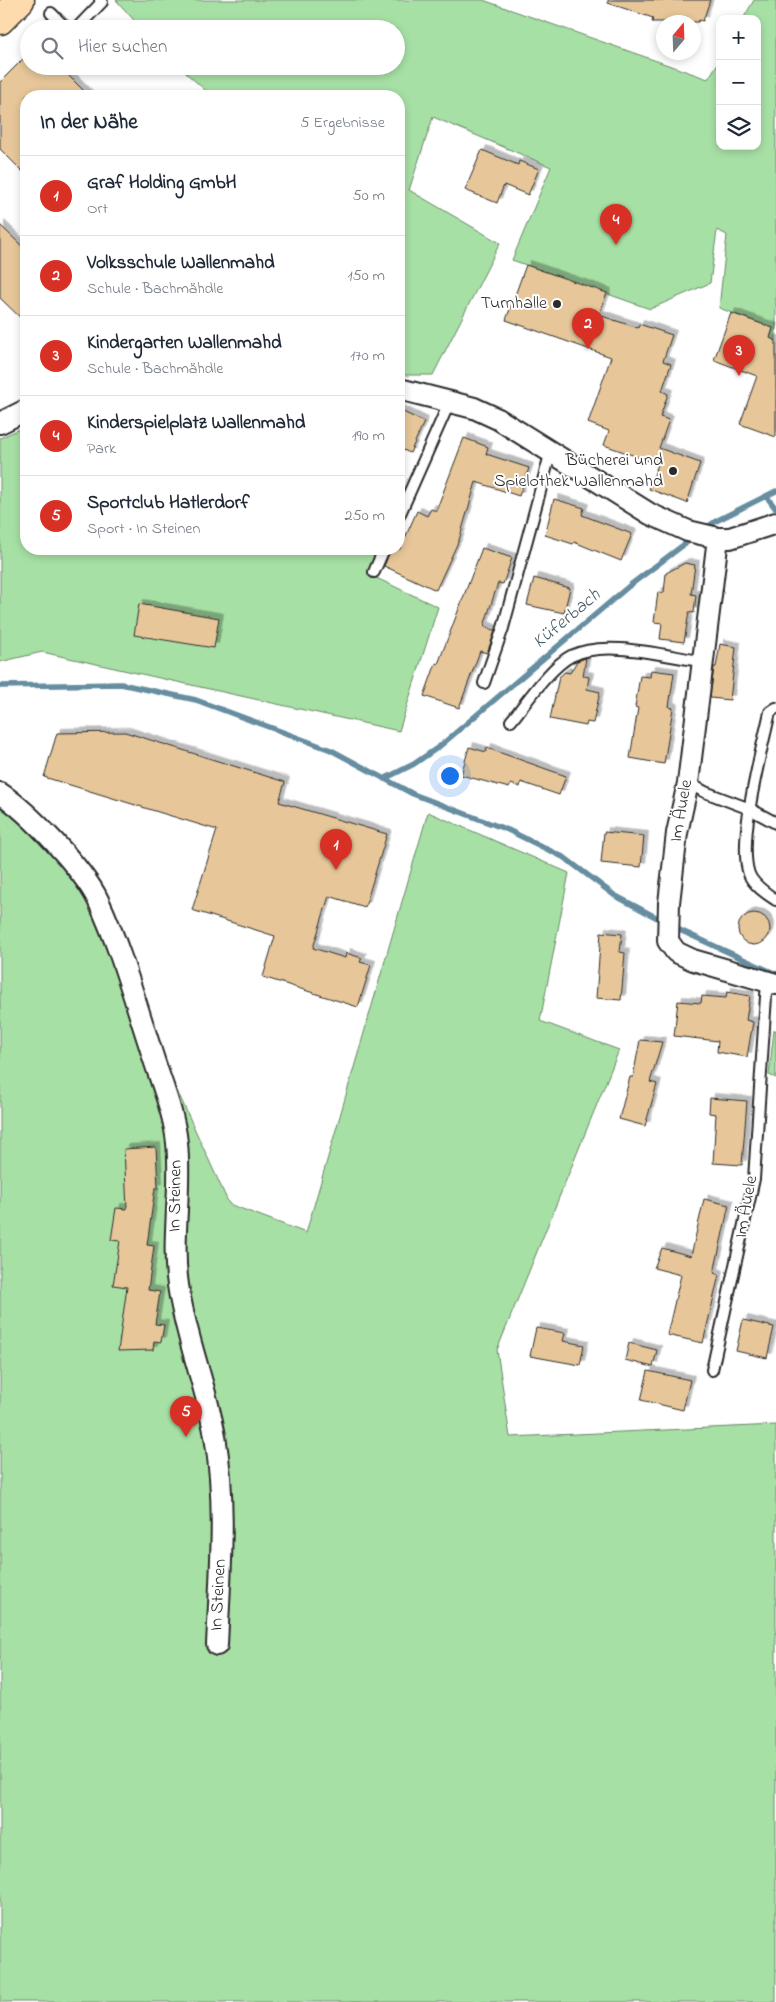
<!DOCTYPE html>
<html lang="de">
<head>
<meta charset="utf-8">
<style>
	body { margin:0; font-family:"Indie Flower",sans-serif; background:#f6f6f7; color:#1f2937 }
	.controls { position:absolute; right:15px; top:15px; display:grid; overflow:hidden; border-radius:10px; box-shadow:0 2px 8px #0003 }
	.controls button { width:45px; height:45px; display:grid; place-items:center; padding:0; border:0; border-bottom:1px solid #e0e1e3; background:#fff; color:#1f2937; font:25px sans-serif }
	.compass { position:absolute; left:656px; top:15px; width:45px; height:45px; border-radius:50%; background:#fff; box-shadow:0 2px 8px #0003; rotate:19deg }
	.you { position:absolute; left:449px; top:775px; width:18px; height:18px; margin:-12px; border:4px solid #fff; border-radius:50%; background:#1a73e8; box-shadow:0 0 0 8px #1a73e833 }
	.badge { display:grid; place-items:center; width:32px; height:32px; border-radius:50%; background:#d93025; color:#fff; font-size:16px; font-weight:700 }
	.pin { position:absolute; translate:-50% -41px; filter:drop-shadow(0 1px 2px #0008) }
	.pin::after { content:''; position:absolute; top:26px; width:18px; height:15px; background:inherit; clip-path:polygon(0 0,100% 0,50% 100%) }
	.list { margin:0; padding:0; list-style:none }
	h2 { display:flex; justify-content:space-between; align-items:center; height:65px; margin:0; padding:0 20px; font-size:21px }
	h2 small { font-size:16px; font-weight:400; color:#747a83 }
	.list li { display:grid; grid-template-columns:32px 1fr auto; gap:15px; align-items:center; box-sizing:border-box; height:80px; padding:0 20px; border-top:1px solid #e0e1e3 }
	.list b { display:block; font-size:19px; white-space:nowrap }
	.list p { margin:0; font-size:16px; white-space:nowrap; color:#747a83 }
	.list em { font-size:16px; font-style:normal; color:#747a83 }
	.icon { flex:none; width:28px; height:28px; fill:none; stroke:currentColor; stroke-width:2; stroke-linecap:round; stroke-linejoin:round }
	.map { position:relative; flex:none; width:776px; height:2002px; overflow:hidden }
	.search { position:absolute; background:#fff; box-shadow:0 2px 8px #0003; left:20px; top:20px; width:385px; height:55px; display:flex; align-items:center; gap:12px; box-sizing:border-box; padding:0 18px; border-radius:28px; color:#747a83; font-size:19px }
	.panel { position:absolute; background:#fff; box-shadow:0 2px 8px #0003; left:20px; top:90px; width:385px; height:465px; border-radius:20px }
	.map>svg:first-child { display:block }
	.green { fill:#a7e0a5; stroke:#698668 }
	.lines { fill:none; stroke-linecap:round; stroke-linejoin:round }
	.stream { stroke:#668da0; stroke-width:5.5 }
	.building { fill:#e7c799; stroke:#2b2b2b; filter:url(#shadow) }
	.service-casing { stroke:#2b2b2b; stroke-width:14 }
	.minor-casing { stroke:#2b2b2b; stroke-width:24 }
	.primary-casing { stroke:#2b2b2b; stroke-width:31 }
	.service { stroke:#fff; stroke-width:10 }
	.minor { stroke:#fff; stroke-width:20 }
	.primary { stroke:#fedbac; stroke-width:28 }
	.poi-dot { fill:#2b2b2b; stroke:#fff; stroke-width:2 }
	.labels { text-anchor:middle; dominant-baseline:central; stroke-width:4; stroke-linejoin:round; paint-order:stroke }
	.poi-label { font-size:18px; fill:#2b2b2b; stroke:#fff; text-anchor:end }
	.street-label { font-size:18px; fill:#2b2b2b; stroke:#fff }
	.water-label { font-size:19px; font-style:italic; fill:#485c66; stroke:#fff }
</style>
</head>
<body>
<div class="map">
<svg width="776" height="2002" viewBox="0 0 776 2002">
	<defs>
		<filter id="shadow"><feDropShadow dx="4.5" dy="-4.5" stdDeviation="0" flood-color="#0004"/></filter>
	</defs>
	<rect width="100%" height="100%" fill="#fff"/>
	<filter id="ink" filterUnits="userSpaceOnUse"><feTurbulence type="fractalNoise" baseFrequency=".02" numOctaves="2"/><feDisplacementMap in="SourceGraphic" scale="10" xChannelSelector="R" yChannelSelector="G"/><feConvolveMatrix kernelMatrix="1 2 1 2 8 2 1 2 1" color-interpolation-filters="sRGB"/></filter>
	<g filter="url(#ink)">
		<path class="green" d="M 116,0 L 483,0 L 708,79 L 720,60 L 720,146 L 757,146 L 757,19 L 743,19 L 754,0 L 776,0 L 776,341 L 770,338 L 773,328 L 719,308 L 727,235 L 717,230 L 710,283 L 650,309 L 512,260 L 551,167 L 433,117 L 409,190 L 500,243 L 433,375 L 399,375 L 399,96 L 212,96 L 178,66 L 396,66 L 396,29 L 142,29 Z
			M 26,426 L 26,549 L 379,549 L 368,574 L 438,607 L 399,731 L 42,652 L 0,662 L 0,438 Z
			M 0,802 L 15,811 L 84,887 L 229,1204 L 306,1233 L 428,812 L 569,873 L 540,1021 L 619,1050 L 497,1350 L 510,1437 L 776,1425 L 776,2002 L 0,2002 Z
			M 774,1030 L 776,1030 L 776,1078 L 769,1075 Z"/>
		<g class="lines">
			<path class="stream" d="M 767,497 L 776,509
				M 703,530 L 716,521 L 776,491
				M 0,686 L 121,684 L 196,700 L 331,750 L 413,794 L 508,830 L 565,858 L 614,895 L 665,922
				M 384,779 L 414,764 L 440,746 L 629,586 L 694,537
				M 673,927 L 776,974"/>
		</g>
		<path class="building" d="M 608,0 L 710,0 L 703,21 L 699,20 L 698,22 L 652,22 L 653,18 L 608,3 Z
			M 29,53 L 29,66 L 59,66 L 89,96 L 26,96 L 26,175 L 0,149 L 0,82 Z
			M 482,150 L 518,165 L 519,161 L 539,169 L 528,195 L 504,185 L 497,203 L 465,190 Z
			M 0,225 L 26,250 L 26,323 L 0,298 Z
			M 526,265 L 607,293 L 599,315 L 638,328 L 639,324 L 672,335 L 663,361 L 671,364 L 662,391 L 668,394 L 660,417 L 669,420 L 659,448 L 700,463 L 687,503 L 649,489 L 658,464 L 604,445 L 609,431 L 588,423 L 611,357 L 506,320 Z
			M 731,313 L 773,328 L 770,338 L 776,341 L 776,437 L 740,424 L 757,376 L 714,360 Z
			M 399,410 L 424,422 L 410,453 L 399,448 Z
			M 464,438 L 488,447 L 486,454 L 529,468 L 519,496 L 476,482 L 459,540 L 436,590 L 384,566 L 391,549 L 400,549 L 417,511 L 427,516 L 431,509 L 436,511 Z
			M 554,499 L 584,508 L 582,515 L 632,534 L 621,561 L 574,542 L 573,544 L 545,535 Z
			M 482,548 L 512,558 L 503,584 L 498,583 L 484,626 L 495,631 L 487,653 L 480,651 L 459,708 L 424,696 L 436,663 L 438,664 Z
			M 685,563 L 695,565 L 691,594 L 696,595 L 694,613 L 689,612 L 684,642 L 660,639 L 662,623 L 654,622 L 658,592 L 664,593 L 666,573 Z
			M 534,578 L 570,588 L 564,613 L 527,605 Z
			M 139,604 L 219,618 L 214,648 L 134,635 Z
			M 720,644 L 736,647 L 730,700 L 710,698 L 714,667 L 716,667 Z
			M 586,658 L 583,676 L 589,677 L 587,689 L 600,692 L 593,723 L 587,722 L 586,726 L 550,719 L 559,677 L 565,672 L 570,673 L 577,661 Z
			M 651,670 L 674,673 L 669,707 L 673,708 L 664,764 L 630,758 L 638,708 L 635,707 L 640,676 L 650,677 Z
			M 125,732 L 285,782 L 279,802 L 387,834 L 365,907 L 329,896 L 313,948 L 345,958 L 346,953 L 362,958 L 360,962 L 371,965 L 358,1007 L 263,977 L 275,936 L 192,910 L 217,830 L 44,777 L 57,733 Z
			M 469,747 L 486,752 L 487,748 L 566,776 L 559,795 L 521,782 L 520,787 L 511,784 L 509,788 L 461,775 Z
			M 604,832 L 644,836 L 641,867 L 601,863 Z
			M738 929a16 16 0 1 1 32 0a16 16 0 1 1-32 0Z
			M 601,932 L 622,934 L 620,952 L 625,953 L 621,1000 L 596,998 Z
			M 727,992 L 750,996 L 746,1020 L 753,1022 L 747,1057 L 717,1052 L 718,1041 L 674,1036 L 678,1001 L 701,1003 L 702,996 L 726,998 Z
			M 640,1040 L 662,1042 L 650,1082 L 657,1084 L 645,1126 L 619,1119 L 630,1077 L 633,1077 Z
			M 710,1098 L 747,1101 L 742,1165 L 713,1163 L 716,1114 L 709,1113 Z
			M 156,1147 L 158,1188 L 155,1188 L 147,1245 L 154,1246 L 148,1290 L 160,1292 L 155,1324 L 164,1325 L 161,1342 L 154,1341 L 153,1350 L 118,1351 L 127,1287 L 113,1285 L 120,1241 L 111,1240 L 116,1208 L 127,1209 L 124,1149 Z
			M 704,1199 L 729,1205 L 714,1273 L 719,1275 L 703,1343 L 667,1335 L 681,1275 L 654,1268 L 662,1248 L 691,1256 Z
			M 743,1320 L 774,1327 L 767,1358 L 736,1351 Z
			M 536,1328 L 565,1333 L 563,1341 L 584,1345 L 580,1365 L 530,1356 Z
			M 629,1343 L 657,1350 L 653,1367 L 625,1360 Z
			M 648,1371 L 690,1380 L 683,1410 L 641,1400 Z"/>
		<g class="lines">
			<g class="service-casing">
				<path id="service" d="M 51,13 L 67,29
					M 76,29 L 102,2 L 100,0
					M 399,516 L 450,401
					M 374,572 L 384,549
					M 484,683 L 503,628 L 551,451
					M 776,708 L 770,712 C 762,749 737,840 749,874 C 753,885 767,894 776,900
					M 511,721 C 526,703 550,667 571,656 C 605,639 665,656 701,661
					M 688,783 L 705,792 L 750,809 L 776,823
					M 712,1370 L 754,1179 L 767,981"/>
			</g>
			<g class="minor-casing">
				<path id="minor" d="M 399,389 L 474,408 L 498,419 L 650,514 L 688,531 L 718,538 L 730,538 L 776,523
					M 0,423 L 26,410
					M 718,538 L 688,783 L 677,833 L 669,903 L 668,941 L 676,952 L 693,960 L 776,984
					M 0,793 C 29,812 83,869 98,900 C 120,947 134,998 150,1047 C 159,1078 174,1111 177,1143 C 182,1191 171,1238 178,1285 C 185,1336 206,1385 215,1436 C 227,1506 220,1575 217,1645"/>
			</g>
			<g class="primary-casing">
				<path id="primary" d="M 0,20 L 20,0"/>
			</g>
			<use href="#service" class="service"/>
			<use href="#minor" class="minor"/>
			<use href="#primary" class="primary"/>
		</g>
	</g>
	<g class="poi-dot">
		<circle cx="557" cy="304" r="5"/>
		<circle cx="673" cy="471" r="5"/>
	</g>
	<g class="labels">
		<g class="poi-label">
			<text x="547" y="304">Turnhalle</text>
			<text x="663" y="461">Bücherei und<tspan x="663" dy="21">Spielothek Wallenmahd</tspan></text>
		</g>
		<g class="street-label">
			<text transform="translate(682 811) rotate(-80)">Im Äuele</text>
			<text transform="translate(176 1196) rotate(-89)">In Steinen</text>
			<text transform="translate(747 1207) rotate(-80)">Im Äuele</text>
			<text transform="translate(219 1595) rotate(-87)">In Steinen</text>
		</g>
		<g class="water-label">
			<text transform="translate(567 619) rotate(-40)">Küferbach</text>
		</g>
	</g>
</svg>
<div class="controls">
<button>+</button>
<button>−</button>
<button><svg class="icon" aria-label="layers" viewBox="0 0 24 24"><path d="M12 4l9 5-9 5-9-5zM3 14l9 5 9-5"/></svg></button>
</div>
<svg class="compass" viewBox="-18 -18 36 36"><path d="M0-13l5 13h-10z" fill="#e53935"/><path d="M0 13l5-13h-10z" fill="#747a83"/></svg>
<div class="you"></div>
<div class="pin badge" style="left:336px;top:870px">1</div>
<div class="pin badge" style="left:588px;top:349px">2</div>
<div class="pin badge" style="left:739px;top:376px">3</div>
<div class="pin badge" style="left:616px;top:245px">4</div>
<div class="pin badge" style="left:186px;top:1437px">5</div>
<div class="search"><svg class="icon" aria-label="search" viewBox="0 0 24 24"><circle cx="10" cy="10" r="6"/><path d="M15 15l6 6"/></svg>Hier suchen</div>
<section class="panel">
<h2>In der Nähe<small>5 Ergebnisse</small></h2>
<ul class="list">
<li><span class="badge">1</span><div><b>Graf Holding GmbH</b><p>Ort</p></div><em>50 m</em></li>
<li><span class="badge">2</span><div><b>Volksschule Wallenmahd</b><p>Schule · Bachmähdle</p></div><em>150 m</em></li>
<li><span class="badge">3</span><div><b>Kindergarten Wallenmahd</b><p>Schule · Bachmähdle</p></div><em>170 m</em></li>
<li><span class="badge">4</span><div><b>Kinderspielplatz Wallenmahd</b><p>Park</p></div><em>190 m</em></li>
<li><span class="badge">5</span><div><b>Sportclub Hatlerdorf</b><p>Sport · In Steinen</p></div><em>250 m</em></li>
</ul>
</section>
</div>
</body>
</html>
